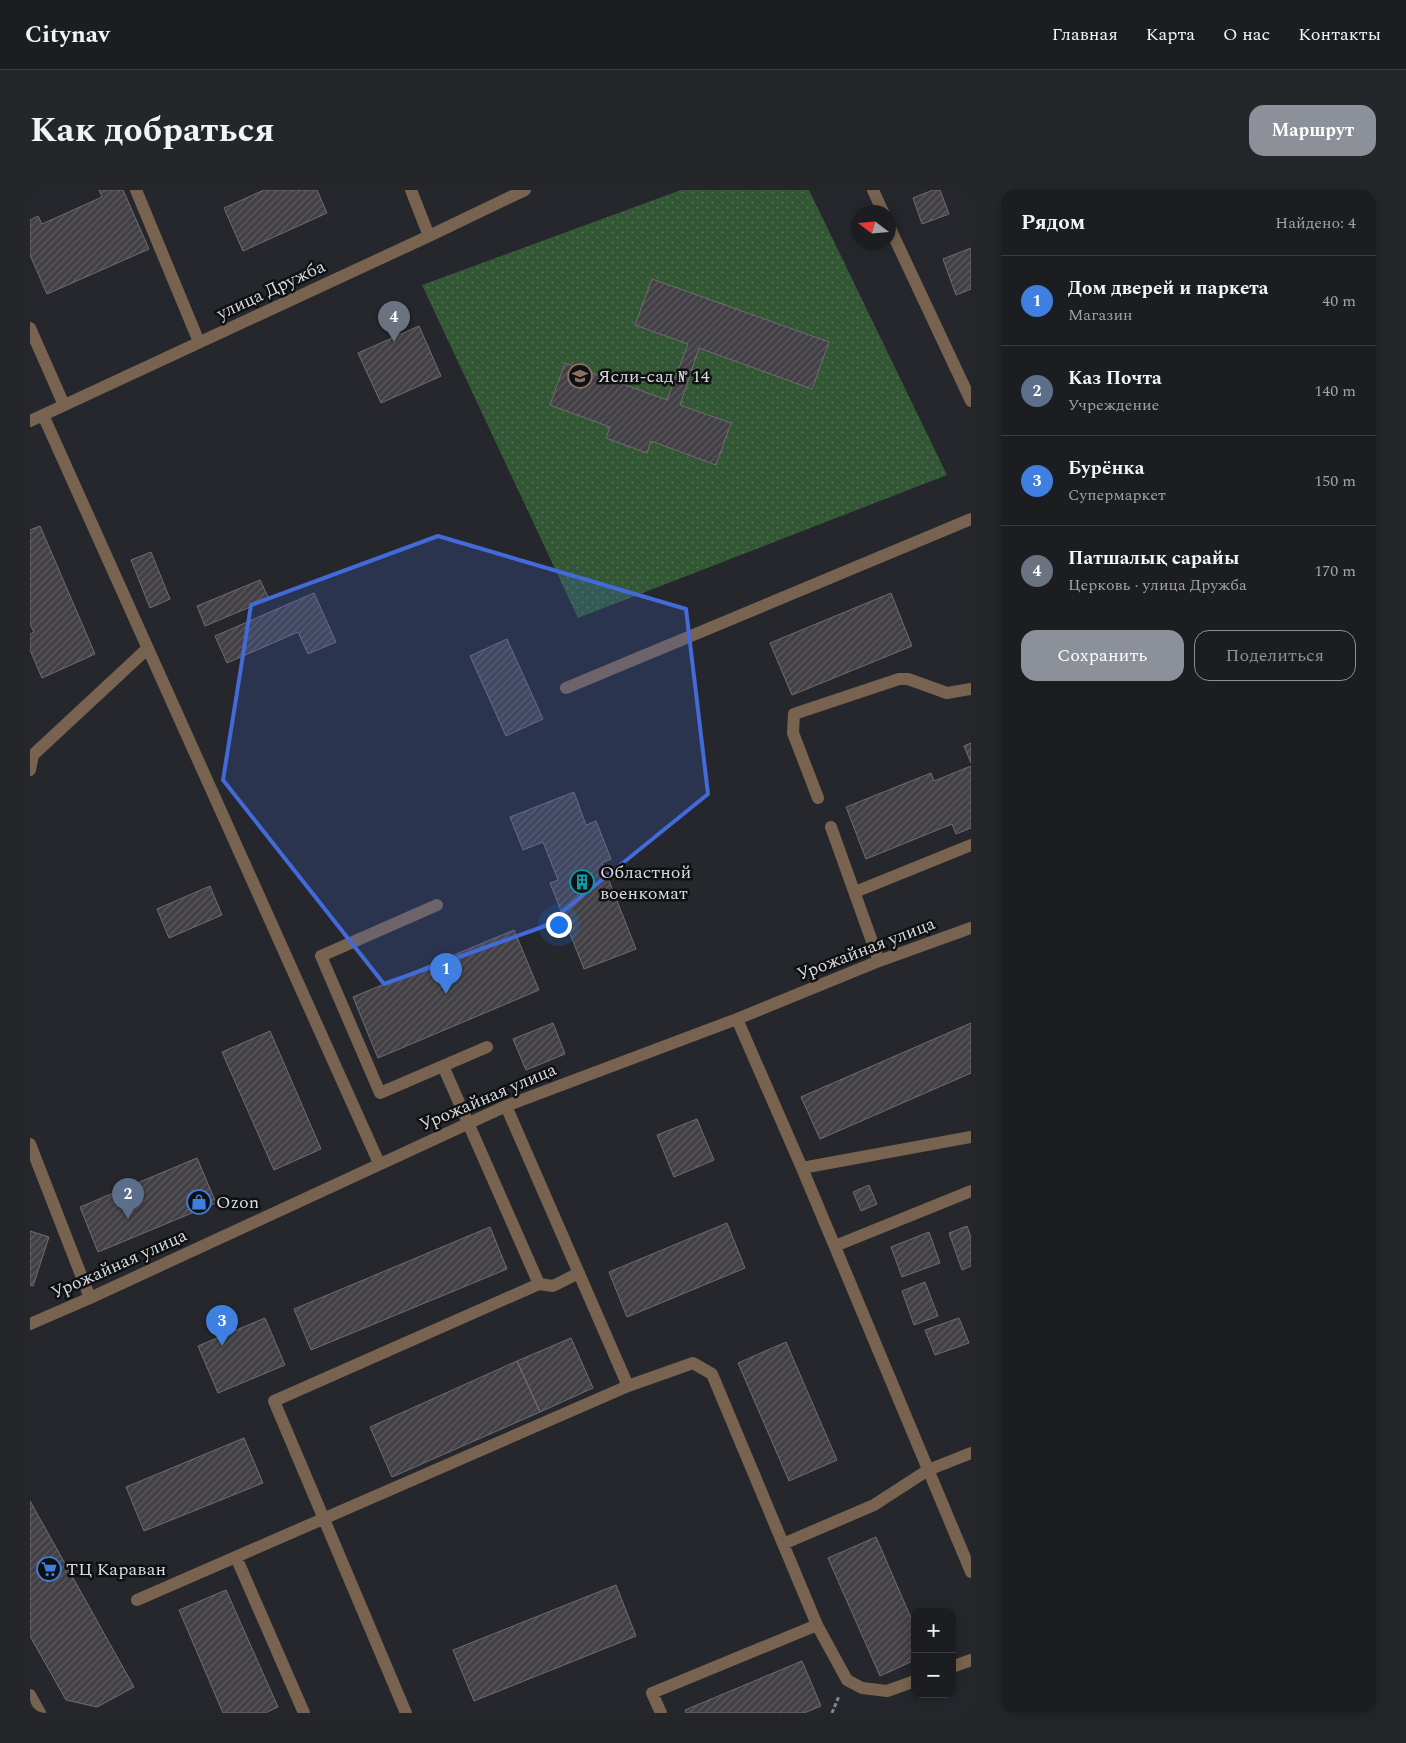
<!DOCTYPE html>
<html lang="ru">
<head>
<meta charset="utf-8">
<style>
	body { margin:0; font-family:Spectral,serif; background:#25262a; color:#f1f3f6 }
	.controls { position:absolute; right:15px; bottom:15px; display:grid; overflow:hidden; border-radius:10px; box-shadow:0 2px 12px #0003 }
	.controls button { width:45px; height:45px; display:grid; place-items:center; padding:0; border:0; border-bottom:1px solid #3a3b3f; background:#1c1d21; color:#f1f3f6; font:25px sans-serif }
	.compass { position:absolute; left:821px; top:15px; width:45px; height:45px; border-radius:50%; background:#1c1d21; box-shadow:0 2px 12px #0003; rotate:286deg }
	.you { position:absolute; left:528px; top:734px; width:18px; height:18px; margin:-12px; border:4px solid #fff; border-radius:50%; background:#1a73e8; box-shadow:0 0 0 8px #1a73e833 }
	.badge { display:grid; place-items:center; width:32px; height:32px; border-radius:50%; background:#8c9099; color:#fff; font-size:16px; font-weight:700 }
	.pin { position:absolute; translate:-50% -41px; filter:drop-shadow(0 1px 2px #0008) }
	.pin::after { content:''; position:absolute; top:26px; width:18px; height:15px; background:inherit; clip-path:polygon(0 0,100% 0,50% 100%) }
	.list { margin:0; padding:0; list-style:none }
	h2 { display:flex; justify-content:space-between; align-items:center; height:65px; margin:0; padding:0 20px; font-size:21px }
	h2 small { font-size:16px; font-weight:400; color:#a0a2a5 }
	.list li { display:grid; grid-template-columns:32px 1fr auto; gap:15px; align-items:center; box-sizing:border-box; height:90px; padding:0 20px; border-top:1px solid #3a3b3f }
	.list b { display:block; font-size:19px; white-space:nowrap }
	.list p { margin:0; font-size:16px; white-space:nowrap; color:#a0a2a5 }
	.list em { font-size:16px; font-style:normal; color:#a0a2a5 }
	.actions { display:flex; gap:10px; padding:15px 20px }
	.actions a { flex:1; padding:11px 0; border:1px solid #8c9099; border-radius:15px; text-align:center; font-size:18px; color:#8c9099 }
	.actions .main { background:#8c9099; color:#fff }
	.map { position:relative; flex:none; width:941px; height:1523px; overflow:hidden; border-radius:15px }
	header { display:flex; align-items:center; gap:30px; box-sizing:border-box; height:70px; padding:0 25px; background:#1c1d21; border-bottom:1px solid #3a3b3f }
	header strong { font-size:24px }
	nav { display:flex; gap:28px; margin-inline-start:auto; font-size:18px }
	.intro { display:flex; align-items:center; justify-content:space-between; box-sizing:border-box; height:120px; padding:0 30px }
	h1 { margin:0; font-size:35px }
	.button { padding:12px 22px; border-radius:15px; background:#8c9099; color:#fff; font-size:18px; font-weight:700 }
	main { display:flex; gap:30px; padding:0 30px }
	aside { flex:1; background:#1c1d21; border-radius:15px; box-shadow:0 2px 12px #0003 }
	.map>svg:first-child { display:block }
	.grass { fill:url(#grass-dots) }
	.building { fill:url(#building-hatch); stroke:#706c72 }
	.lines { fill:none; stroke-linecap:round; stroke-linejoin:round }
	.path { stroke:#838589; stroke-width:3; stroke-dasharray:4 2.5; stroke-linecap:butt }
	.minor { stroke:#77634f; stroke-width:12 }
	.marked { fill:#426ad9; fill-opacity:0.2; stroke:#426ad9; stroke-width:4; stroke-linejoin:round }
	.labels { text-anchor:middle; dominant-baseline:central; stroke-width:5; stroke-linejoin:round; paint-order:stroke }
	.street-label { font-size:18px; fill:#d8dadd; stroke:#0f1012 }
	.poi-label { font-size:18px; fill:#d8dadd; stroke:#0f1012; text-anchor:start }
</style>
</head>
<body>
<header>
<strong>Citynav</strong>
<nav><a>Главная</a><a>Карта</a><a>О нас</a><a>Контакты</a></nav>
</header>
<div class="intro"><h1>Как добраться</h1><a class="button">Маршрут</a></div>
<main>
<div class="map">
<svg width="941" height="1523" viewBox="0 0 941 1523">
	<defs>
		<pattern id="grass-dots" width="8" height="8" patternUnits="userSpaceOnUse" patternTransform="scale(1.25)"><rect width="8" height="8" fill="#335735"/><path d="M2 2h.1M6 6h.1" fill="none" stroke="#506f52" stroke-width="1.8" stroke-linecap="round"/></pattern>
		<pattern id="building-hatch" width="6" height="6" patternUnits="userSpaceOnUse" patternTransform="scale(1.25)"><rect width="6" height="6" fill="#434045"/><path d="M-1 1l2-2M0 6l6-6M5 7l2-2" fill="none" stroke="#5d5b5f"/></pattern>
	</defs>
	<rect width="100%" height="100%" fill="#25272c"/>
	<path class="grass" d="M 651,0 L 779,0 L 917,285 L 548,428 L 392,95 Z"/>
	<path class="building" d="M 69,0 L 93,0 L 119,59 L 17,104 L 0,65 L 0,30 L 8,26 L 12,34 L 72,7 Z
		M 234,0 L 287,0 L 297,23 L 213,61 L 194,18 Z
		M 903,0 L 910,0 L 919,24 L 892,34 L 883,8 Z
		M 941,58 L 941,99 L 926,105 L 913,69 Z
		M 622,89 L 799,152 L 782,199 L 669,158 L 650,215 L 701,233 L 686,275 L 621,251 L 617,263 L 576,248 L 580,237 L 520,215 L 535,173 L 637,210 L 658,154 L 605,135 Z
		M 389,136 L 411,186 L 351,213 L 328,163 Z
		M 10,336 L 65,464 L 12,488 L 0,460 L 0,444 L 4,442 L 0,434 L 0,340 Z
		M 121,362 L 140,409 L 120,418 L 101,370 Z
		M 230,390 L 239,409 L 175,436 L 167,416 Z
		M 284,403 L 306,452 L 278,464 L 268,442 L 197,473 L 185,446 Z
		M 861,403 L 882,456 L 762,505 L 740,453 Z
		M 477,449 L 513,529 L 476,546 L 440,466 Z
		M 941,553 L 941,573 L 934,556 Z
		M 941,576 L 941,638 L 926,644 L 922,634 L 836,669 L 816,617 L 901,583 L 904,591 Z
		M 544,602 L 556,635 L 566,631 L 581,669 L 572,673 L 606,759 L 554,779 L 520,693 L 528,690 L 513,652 L 493,660 L 480,627 Z
		M 180,696 L 192,725 L 139,748 L 127,719 Z
		M 484,740 L 509,800 L 348,868 L 323,807 Z
		M 523,833 L 535,864 L 496,880 L 483,849 Z
		M 941,833 L 941,883 L 790,949 L 771,907 Z
		M 240,841 L 291,959 L 244,980 L 192,862 Z
		M 667,929 L 684,970 L 644,987 L 627,945 Z
		M 167,968 L 186,1013 L 68,1062 L 50,1017 Z
		M 839,995 L 847,1014 L 831,1021 L 823,1002 Z
		M 697,1033 L 715,1078 L 597,1127 L 579,1082 Z
		M 937,1036 L 941,1047 L 941,1076 L 932,1080 L 919,1043 Z
		M 460,1037 L 477,1079 L 281,1160 L 264,1119 Z
		M 0,1041 L 19,1047 L 3,1096 L 0,1095 Z
		M 899,1042 L 910,1073 L 872,1087 L 861,1057 Z
		M 895,1092 L 908,1126 L 884,1135 L 872,1101 Z
		M 235,1128 L 255,1175 L 188,1203 L 168,1156 Z
		M 929,1128 L 939,1153 L 905,1165 L 895,1140 Z
		M 541,1148 L 563,1198 L 510,1222 L 487,1171 Z
		M 756,1152 L 807,1270 L 759,1291 L 708,1173 Z
		M 487,1171 L 510,1222 L 362,1287 L 340,1237 Z
		M 214,1248 L 233,1293 L 114,1341 L 96,1297 Z
		M 0,1311 L 104,1497 L 67,1517 L 36,1510 L 0,1446 Z
		M 846,1347 L 885,1437 L 885,1470 L 850,1486 L 798,1368 Z
		M 586,1395 L 606,1446 L 444,1511 L 423,1460 Z
		M 196,1400 L 248,1517 L 235,1523 L 193,1523 L 149,1420 Z
		M 772,1471 L 791,1516 L 774,1523 L 656,1523 L 655,1520 Z"/>
	<g class="lines">
		<path class="path" d="M 802,1523 L 809,1506"/>
		<path class="minor" d="M 106,0 L 169,152
			M 381,0 L 399,46
			M 843,0 L 853,22
			M 858,34 L 941,211
			M 0,138 L 34,215
			M 13,225 L 349,973
			M 0,231 L 399,46 L 495,0
			M 536,498 L 941,329
			M 0,580 L 3,565 L 118,458
			M 788,608 L 763,543 L 764,524 L 869,489 L 878,489 L 917,503 L 941,499
			M 801,637 L 849,771
			M 825,702 L 941,655
			M 407,715 L 291,766 L 350,903 L 457,857
			M 707,829 L 772,978 L 941,1382
			M 0,954 L 60,1108
			M 772,978 L 941,947
			M 805,1056 L 941,1001
			M 509,1094 L 523,1096 L 549,1083
			M 0,1134 L 60,1108 L 476,916 L 707,829 L 849,771 L 941,738
			M 598,1196 L 663,1173 L 682,1184 L 787,1435 L 817,1490 L 832,1498 L 857,1501 L 885,1491
			M 753,1354 L 844,1315 L 898,1280 L 941,1263
			M 206,1367 L 274,1523
			M 107,1410 L 598,1196 L 476,916
			M 922,1477 L 941,1470
			M 0,1505 L 10,1523
			M 376,1523 L 244,1211 L 509,1094 L 413,876
			M 631,1523 L 622,1503 L 787,1435"/>
	</g>
	<path class="marked" d="M 408,346 L 656,419 L 678,604 L 515,736 L 354,794 L 193,590 L 221,415 Z"/>
	<defs>
		<g id="school-ring" transform="scale(1.25)"><circle r="9.5" fill="#0f1012" stroke="#8d6e63" stroke-width="1.5"/><path d="M0-5L7-2L0 1L-7-2ZM-4 1L0 2.5L4 1V4Q0 6-4 4Z" fill="#8d6e63"/></g>
		<g id="building-ring" transform="scale(1.25)"><circle r="9.5" fill="#0f1012" stroke="#0f9aa8" stroke-width="1.5"/><path d="M-4-6H4V6H1V3H-1V6H-4ZM-2.5-4.3h1.7v1.8h-1.7ZM.8-4.3h1.7v1.8H.8ZM-2.5-1h1.7V.8h-1.7ZM.8-1h1.7V.8H.8Z" fill="#0f9aa8"/></g>
		<g id="shop-ring" transform="scale(1.25)"><circle r="9.5" fill="#0f1012" stroke="#3f7fe0" stroke-width="1.5"/><path d="M-5-2.5h2.3a2.7 3.5 0 0 1 5.4 0H5L5.5 6h-11ZM-1.5-2.5h3a1.5 2.3 0 0 0-3 0Z" fill="#3f7fe0"/></g>
		<g id="supermarket-ring" transform="scale(1.25)"><circle r="9.5" fill="#0f1012" stroke="#3f7fe0" stroke-width="1.5"/><path d="M-6-5.5h2.5l.6 2H6L4.5 2H-2.5L-4.4-4H-6ZM-1.5 3.2a1.3 1.3 0 1 0 .1 0ZM3 3.2a1.3 1.3 0 1 0 .1 0Z" fill="#3f7fe0"/></g>
	</defs>
	<g fill-rule="evenodd">
		<use href="#school-ring" x="550" y="186"/>
		<use href="#building-ring" x="552" y="692"/>
		<use href="#shop-ring" x="169" y="1012"/>
		<use href="#supermarket-ring" x="19" y="1379"/>
	</g>
	<g class="labels">
		<g class="street-label">
			<text transform="translate(241 100) rotate(-25)">улица Дружба</text>
			<text transform="translate(836 759) rotate(-21)">Урожайная улица</text>
			<text transform="translate(458 907) rotate(-23)">Урожайная улица</text>
			<text transform="translate(89 1074) rotate(-24)">Урожайная улица</text>
		</g>
		<g class="poi-label">
			<text x="568" y="186">Ясли-сад № 14</text>
			<text x="570" y="682">Областной<tspan x="570" dy="21">военкомат</tspan></text>
			<text x="186" y="1012">Ozon</text>
			<text x="36" y="1379">ТЦ Караван</text>
		</g>
	</g>
</svg>
<div class="controls">
<button>+</button>
<button>−</button>
</div>
<svg class="compass" viewBox="-18 -18 36 36"><path d="M0-13l5 13h-10z" fill="#e53935"/><path d="M0 13l5-13h-10z" fill="#a0a2a5"/></svg>
<div class="you"></div>
<div class="pin badge" style="left:416px;top:804px;background:#3f7fe0">1</div>
<div class="pin badge" style="left:98px;top:1029px;background:#5c6f8a">2</div>
<div class="pin badge" style="left:192px;top:1156px;background:#3f7fe0">3</div>
<div class="pin badge" style="left:364px;top:152px;background:#6b7280">4</div>
</div>
<aside>
<h2>Рядом<small>Найдено: 4</small></h2>
<ul class="list">
<li><span class="badge" style="background:#3f7fe0">1</span><div><b>Дом дверей и паркета</b><p>Магазин</p></div><em>40 m</em></li>
<li><span class="badge" style="background:#5c6f8a">2</span><div><b>Каз Почта</b><p>Учреждение</p></div><em>140 m</em></li>
<li><span class="badge" style="background:#3f7fe0">3</span><div><b>Бурёнка</b><p>Супермаркет</p></div><em>150 m</em></li>
<li><span class="badge" style="background:#6b7280">4</span><div><b>Патшалық сарайы</b><p>Церковь · улица Дружба</p></div><em>170 m</em></li>
</ul>
<div class="actions"><a class="main">Сохранить</a><a>Поделиться</a></div>
</aside>
</main>
</body>
</html>
